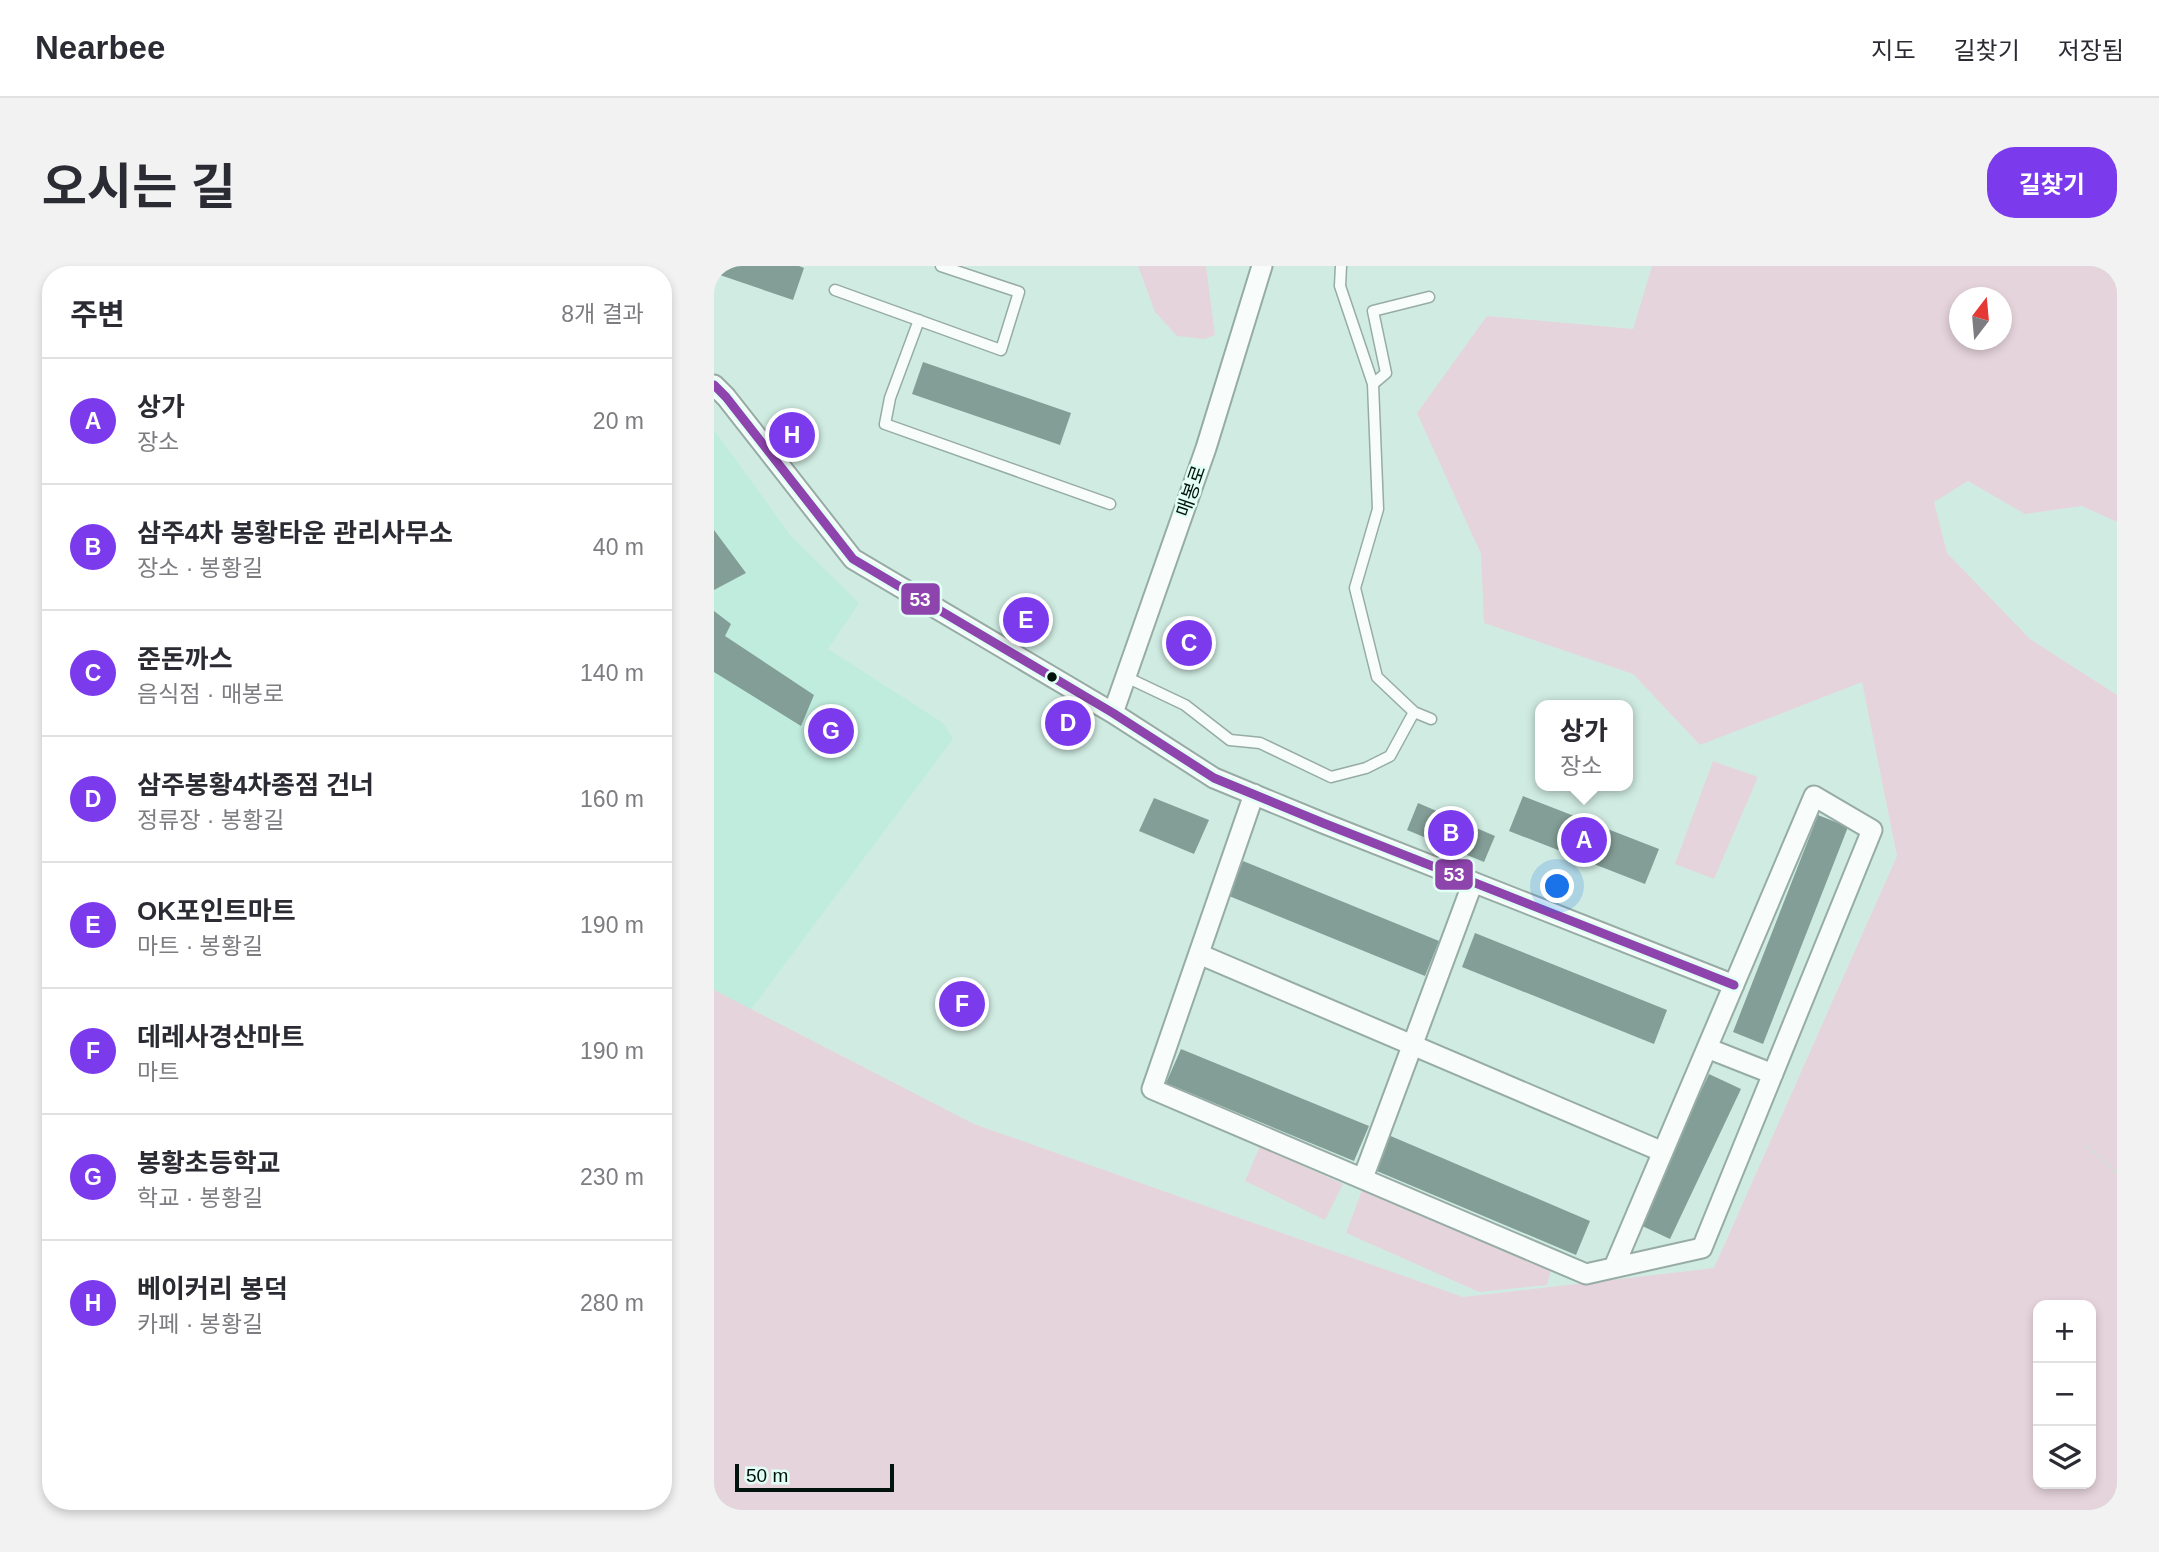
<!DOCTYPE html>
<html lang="ko">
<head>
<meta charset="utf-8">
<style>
	body { margin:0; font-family:Helvetica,"Noto Sans KR",sans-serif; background:#f2f2f3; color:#2b2b33 }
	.controls { position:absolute; right:21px; bottom:21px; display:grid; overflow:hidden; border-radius:14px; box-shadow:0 4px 10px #0003 }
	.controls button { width:63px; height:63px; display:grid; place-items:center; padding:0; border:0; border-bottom:2px solid #e1e1e2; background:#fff; color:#2b2b33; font:35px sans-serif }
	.compass { position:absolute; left:1235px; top:21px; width:63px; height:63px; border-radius:50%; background:#fff; box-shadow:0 4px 10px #0003; rotate:16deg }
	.scale { position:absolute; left:21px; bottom:18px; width:159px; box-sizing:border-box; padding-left:7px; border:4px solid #02120d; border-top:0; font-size:19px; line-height:24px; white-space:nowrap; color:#02120d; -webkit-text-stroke:5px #e2fff5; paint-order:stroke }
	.you { position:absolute; left:844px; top:621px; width:24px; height:24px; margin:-18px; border:5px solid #fff; border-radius:50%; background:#1a73e8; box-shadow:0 0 0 10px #1a73e833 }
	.badge { display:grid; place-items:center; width:46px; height:46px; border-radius:50%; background:#7c3aed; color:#fff; font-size:23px; font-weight:700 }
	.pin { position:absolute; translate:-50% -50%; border:4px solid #fff; box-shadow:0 2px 7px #0006 }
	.popup { position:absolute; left:821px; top:434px; width:98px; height:91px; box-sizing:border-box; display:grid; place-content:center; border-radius:14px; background:#fff; filter:drop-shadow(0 2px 5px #0005); font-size:23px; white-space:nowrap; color:#7c7c81 }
	.popup b { font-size:26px; color:#2b2b33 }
	.popup::after { content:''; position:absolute; left:50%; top:100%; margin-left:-14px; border:14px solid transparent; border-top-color:#fff }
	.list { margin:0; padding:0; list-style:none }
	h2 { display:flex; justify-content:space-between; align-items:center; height:91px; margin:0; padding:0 28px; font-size:30px }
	h2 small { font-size:23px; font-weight:400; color:#7c7c81 }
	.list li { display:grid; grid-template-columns:46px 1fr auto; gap:21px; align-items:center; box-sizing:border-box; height:126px; padding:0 28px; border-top:2px solid #e1e1e2 }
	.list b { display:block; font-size:26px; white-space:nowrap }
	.list p { margin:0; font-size:23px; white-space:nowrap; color:#7c7c81 }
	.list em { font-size:23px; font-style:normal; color:#7c7c81 }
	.icon { flex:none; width:38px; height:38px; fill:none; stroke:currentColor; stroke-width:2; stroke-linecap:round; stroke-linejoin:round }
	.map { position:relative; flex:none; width:1403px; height:1244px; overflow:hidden; border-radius:28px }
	header { display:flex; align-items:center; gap:42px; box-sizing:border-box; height:98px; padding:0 35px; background:#fff; border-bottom:2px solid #e1e1e2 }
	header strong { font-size:33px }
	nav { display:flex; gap:38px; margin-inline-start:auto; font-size:24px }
	.intro { display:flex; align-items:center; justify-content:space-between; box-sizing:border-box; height:168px; padding:0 42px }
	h1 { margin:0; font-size:49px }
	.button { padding:18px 32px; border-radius:28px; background:#7c3aed; color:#fff; font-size:24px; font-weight:700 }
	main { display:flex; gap:42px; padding:0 42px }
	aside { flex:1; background:#fff; border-radius:28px; box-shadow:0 4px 10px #0003 }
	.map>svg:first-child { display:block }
	.built { fill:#bfecdd }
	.green { fill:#e6d4dc; fill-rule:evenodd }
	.building { fill:#839e96 }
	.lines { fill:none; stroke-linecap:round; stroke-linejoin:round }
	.service-casing { stroke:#96aca4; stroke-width:13 }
	.minor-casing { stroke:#96aca4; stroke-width:23 }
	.path { stroke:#d3ddda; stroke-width:3.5; stroke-dasharray:3.5 3.5; stroke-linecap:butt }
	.service { stroke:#f8fcfb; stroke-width:10 }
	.minor { stroke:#f8fcfb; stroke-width:19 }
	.bus-1-casing { stroke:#e2fff5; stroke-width:14 }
	.bus-1 { stroke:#8e44ad; stroke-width:9 }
	.bus-dot { fill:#02120d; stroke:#e2fff5; stroke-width:2.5 }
	.labels { text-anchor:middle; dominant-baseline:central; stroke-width:5; stroke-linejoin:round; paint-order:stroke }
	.street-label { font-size:19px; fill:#02120d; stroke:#e2fff5 }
	.line-badge { stroke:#e2fff5; stroke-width:2.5 }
	.badge-label { font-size:19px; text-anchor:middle; font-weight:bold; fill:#fff }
</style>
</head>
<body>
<header>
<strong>Nearbee</strong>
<nav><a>지도</a><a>길찾기</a><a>저장됨</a></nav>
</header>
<div class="intro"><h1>오시는 길</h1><a class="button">길찾기</a></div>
<main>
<aside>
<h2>주변<small>8개 결과</small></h2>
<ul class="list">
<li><span class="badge">A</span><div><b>상가</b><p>장소</p></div><em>20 m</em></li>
<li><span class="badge">B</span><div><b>삼주4차 봉황타운 관리사무소</b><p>장소 · 봉황길</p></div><em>40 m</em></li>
<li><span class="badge">C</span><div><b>준돈까스</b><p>음식점 · 매봉로</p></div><em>140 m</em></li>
<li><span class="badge">D</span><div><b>삼주봉황4차종점 건너</b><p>정류장 · 봉황길</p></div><em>160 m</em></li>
<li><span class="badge">E</span><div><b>OK포인트마트</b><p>마트 · 봉황길</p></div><em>190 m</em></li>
<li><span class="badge">F</span><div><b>데레사경산마트</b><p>마트</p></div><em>190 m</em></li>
<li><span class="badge">G</span><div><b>봉황초등학교</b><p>학교 · 봉황길</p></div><em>230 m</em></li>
<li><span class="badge">H</span><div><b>베이커리 봉덕</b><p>카페 · 봉황길</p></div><em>280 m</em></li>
</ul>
</aside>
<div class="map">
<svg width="1403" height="1244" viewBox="0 0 1403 1244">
	<rect width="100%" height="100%" fill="#d0ece2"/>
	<path class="built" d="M 0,164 L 77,270 L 145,337 L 114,383 L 229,457 L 239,473 L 27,757 L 0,756 Z"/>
	<path class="green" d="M 424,0 L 492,0 L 501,69 L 490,73 L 463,70 L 441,46 Z
		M 938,0 L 1398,0 L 1403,4 L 1403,256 L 1368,240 L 1311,248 L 1254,215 L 1220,236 L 1233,287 L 1316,373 L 1403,429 L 1403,1244 L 0,1244 L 0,724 L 260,858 L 749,1031 L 1000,1002 L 1183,590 L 1148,416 L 986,479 L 919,408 L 770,357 L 767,288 L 703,147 L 773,50 L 919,63 ZM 1246,32 L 1288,32 L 1288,74 L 1246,74 ZM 1324,1039 L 1377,1039 L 1377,1218 L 1324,1218 Z
		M 999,495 L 1044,511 L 1000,613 L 961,598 Z
		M 546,880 L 629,918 L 611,954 L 531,915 Z
		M 648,924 L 837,1004 L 833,1019 L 765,1026 L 632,967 Z"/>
	<path class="building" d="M 0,0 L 85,0 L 90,2 L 79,34 L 0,7 Z
		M 209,96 L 357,147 L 346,179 L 198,128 Z
		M 0,264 L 32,307 L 0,324 Z
		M 0,345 L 17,358 L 11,370 L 100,429 L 87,460 L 0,406 Z
		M 809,530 L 945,583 L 931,618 L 795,565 Z
		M 440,532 L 495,554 L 480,588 L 425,565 Z
		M 704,537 L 781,570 L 770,596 L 693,564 Z
		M 1104,549 L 1134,561 L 1049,778 L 1019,766 Z
		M 529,595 L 725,675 L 711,710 L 515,630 Z
		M 761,667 L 953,744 L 940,778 L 748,701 Z
		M 467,783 L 655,860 L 640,895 L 452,817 Z
		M 995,808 L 1027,823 L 956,973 L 924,958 Z
		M 672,868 L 876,955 L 862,989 L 658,903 Z"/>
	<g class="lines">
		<g class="service-casing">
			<path id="service" d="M 627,0 L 626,20 L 659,118 L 664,243 L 641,322 L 663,411 L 700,446 L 717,453
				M 121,24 L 287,84 L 305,26 L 227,0
				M 205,54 L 176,132 L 171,158 L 396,238
				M 659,118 L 672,107 L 659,45 L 715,31
				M 412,411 L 471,439 L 516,474 L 546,477 L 617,511 L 652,502 L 676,490 L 700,446"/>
		</g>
		<g class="minor-casing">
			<path id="minor" d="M 0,119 L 12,131 L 139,293 L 399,447 L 500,512 L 609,557 L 1020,719
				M 399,447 L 492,182 L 548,0
				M 540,528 L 438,823 L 872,1008 L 988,982 L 1158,564 L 1100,530 L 900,1001
				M 485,688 L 949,886
				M 993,782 L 1059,808
				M 649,912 L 759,616"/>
		</g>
		<path class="path" d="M 1373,880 L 1403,907"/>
		<use href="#service" class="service"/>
		<use href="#minor" class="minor"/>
		<g class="bus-1-casing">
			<path id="bus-1" d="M 0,119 L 12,131 L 139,293 L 399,447 L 500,512 L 609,557 L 1020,719"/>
		</g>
		<use href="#bus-1" class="bus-1"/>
	</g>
	<circle class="bus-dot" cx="338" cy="411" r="6"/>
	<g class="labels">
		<g class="street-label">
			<text transform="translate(477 225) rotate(-71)">매봉로</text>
		</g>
	</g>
	<g class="line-badge">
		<rect x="186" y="316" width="41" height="34" rx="7" fill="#8e44ad"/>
		<rect x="720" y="592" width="40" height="33" rx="7" fill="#8e44ad"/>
	</g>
	<g class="badge-label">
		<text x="206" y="340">53</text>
		<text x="740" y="615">53</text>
	</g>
</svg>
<div class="controls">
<button>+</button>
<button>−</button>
<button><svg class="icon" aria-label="layers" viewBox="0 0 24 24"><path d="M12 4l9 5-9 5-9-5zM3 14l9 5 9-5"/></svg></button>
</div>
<svg class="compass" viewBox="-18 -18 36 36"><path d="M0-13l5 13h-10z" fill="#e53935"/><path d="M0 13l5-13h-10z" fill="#7c7c81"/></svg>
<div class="scale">50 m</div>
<div class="you"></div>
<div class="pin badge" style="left:870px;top:574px">A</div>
<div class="popup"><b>상가</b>장소</div>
<div class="pin badge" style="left:737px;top:567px">B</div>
<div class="pin badge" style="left:475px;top:377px">C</div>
<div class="pin badge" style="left:354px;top:457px">D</div>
<div class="pin badge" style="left:312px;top:354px">E</div>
<div class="pin badge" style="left:248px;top:738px">F</div>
<div class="pin badge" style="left:117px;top:465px">G</div>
<div class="pin badge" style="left:78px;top:169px">H</div>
</div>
</main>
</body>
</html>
